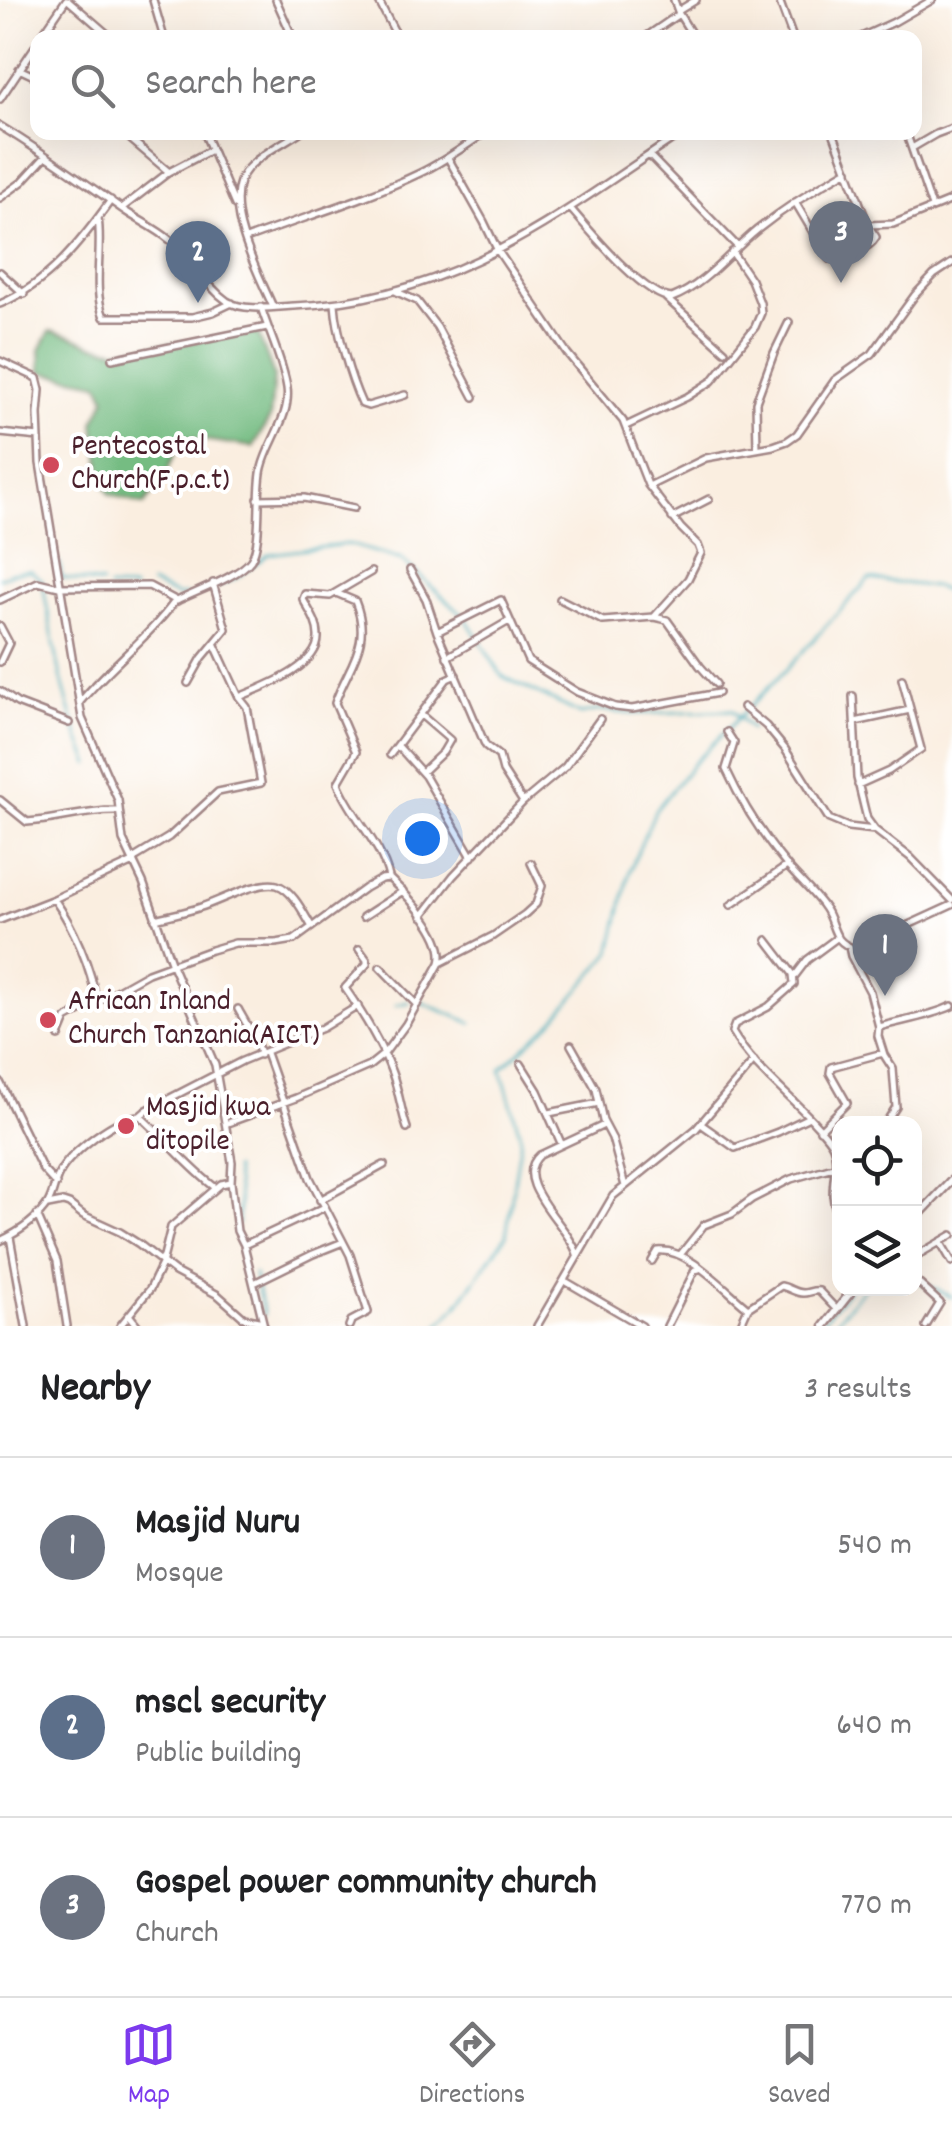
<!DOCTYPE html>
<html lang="en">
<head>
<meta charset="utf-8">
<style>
	body { margin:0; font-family:Dekko,sans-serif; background:#f2f2f2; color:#202124 }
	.controls { position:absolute; right:30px; bottom:30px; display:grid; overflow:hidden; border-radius:20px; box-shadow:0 10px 40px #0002 }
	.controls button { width:90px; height:90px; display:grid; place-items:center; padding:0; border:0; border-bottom:2px solid #e0e0e0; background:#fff; color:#202124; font:50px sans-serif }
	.you { position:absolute; left:422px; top:838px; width:35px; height:35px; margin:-25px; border:8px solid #fff; border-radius:50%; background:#1a73e8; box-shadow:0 0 0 15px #1a73e833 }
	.badge { display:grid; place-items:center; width:65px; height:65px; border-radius:50%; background:#7c3aed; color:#fff; font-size:32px; font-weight:700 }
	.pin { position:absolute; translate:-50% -82px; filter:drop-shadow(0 2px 5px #0008) }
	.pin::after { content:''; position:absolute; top:52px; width:35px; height:30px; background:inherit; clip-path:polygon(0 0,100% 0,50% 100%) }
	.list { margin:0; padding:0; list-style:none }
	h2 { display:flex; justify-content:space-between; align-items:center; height:130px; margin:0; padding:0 40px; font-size:42px }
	h2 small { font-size:32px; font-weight:400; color:#757577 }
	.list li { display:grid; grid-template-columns:65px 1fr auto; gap:30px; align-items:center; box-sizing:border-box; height:180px; padding:0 40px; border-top:2px solid #e0e0e0 }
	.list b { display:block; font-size:38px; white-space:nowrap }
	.list p { margin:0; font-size:32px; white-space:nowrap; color:#757577 }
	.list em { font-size:32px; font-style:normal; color:#757577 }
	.icon { flex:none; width:55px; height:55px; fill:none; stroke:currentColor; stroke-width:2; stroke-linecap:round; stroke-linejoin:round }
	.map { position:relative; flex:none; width:952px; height:1326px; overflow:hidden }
	.search { position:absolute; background:#fff; box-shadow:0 10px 40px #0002; left:30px; right:30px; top:30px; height:110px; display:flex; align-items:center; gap:25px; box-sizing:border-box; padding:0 35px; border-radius:20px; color:#757577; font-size:38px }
	.sheet { height:670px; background:#fff }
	nav { display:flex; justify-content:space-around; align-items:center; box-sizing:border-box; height:140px; border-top:2px solid #e0e0e0; background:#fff; font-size:28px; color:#757577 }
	nav a { display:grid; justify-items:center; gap:5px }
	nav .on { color:#7c3aed }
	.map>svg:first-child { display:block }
	.forest { fill:#74bc82; stroke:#5f6e56; stroke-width:2.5 }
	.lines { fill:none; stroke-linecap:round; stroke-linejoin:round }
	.stream { stroke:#3aaab8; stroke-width:2.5 }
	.minor-casing { stroke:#a28686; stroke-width:10 }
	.tertiary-casing { stroke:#a28686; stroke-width:11 }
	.minor { stroke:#fff; stroke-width:5 }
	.tertiary { stroke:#fff; stroke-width:6 }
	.poi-dot { fill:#d1495b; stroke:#fff; stroke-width:4 }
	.labels { text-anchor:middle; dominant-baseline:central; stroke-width:8; stroke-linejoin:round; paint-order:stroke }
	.poi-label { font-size:30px; fill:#4a1f2b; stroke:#fff; text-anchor:start }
</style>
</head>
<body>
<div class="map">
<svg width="952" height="1326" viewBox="0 0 952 1326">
	<rect width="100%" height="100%" fill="#fff"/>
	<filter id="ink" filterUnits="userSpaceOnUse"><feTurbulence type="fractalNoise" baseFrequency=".01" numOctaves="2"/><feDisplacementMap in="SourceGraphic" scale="20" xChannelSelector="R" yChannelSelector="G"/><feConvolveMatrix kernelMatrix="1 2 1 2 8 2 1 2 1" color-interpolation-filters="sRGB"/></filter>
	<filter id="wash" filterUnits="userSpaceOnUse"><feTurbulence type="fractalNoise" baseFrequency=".0048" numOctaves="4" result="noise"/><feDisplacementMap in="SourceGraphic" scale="40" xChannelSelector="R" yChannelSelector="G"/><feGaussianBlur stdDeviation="2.25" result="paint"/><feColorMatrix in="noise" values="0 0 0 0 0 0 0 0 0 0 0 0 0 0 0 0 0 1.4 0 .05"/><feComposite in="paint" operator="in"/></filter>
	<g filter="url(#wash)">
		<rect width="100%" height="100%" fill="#faeee0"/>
		<path class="forest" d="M 50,331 L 71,336 L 92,345 L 117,350 L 258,333 L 274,376 L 270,418 L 253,447 L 182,437 L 167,472 L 144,505 L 110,494 L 104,485 L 94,423 L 106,398 L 99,383 L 41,372 L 40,350 Z"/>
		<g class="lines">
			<path class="stream" d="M 59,562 L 62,578 L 102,584
				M 0,578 L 11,573 L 30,570 L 42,580 C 54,642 63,706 90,764
				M 151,584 L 178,596 L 186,595
				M 108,588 L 134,589
				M 208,590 L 236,578 L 269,554 L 348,544 L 402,560 L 465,617 L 502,676 L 581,714 L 600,710 L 632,714 L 732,710 L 751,729
				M 421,1002 L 472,1023
				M 396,1005 L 409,1002
				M 234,1168 L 239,1202 L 238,1224
				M 914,1271 L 920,1282 L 952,1297
				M 254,1274 L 264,1315
				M 438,1326 L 457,1306 L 506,1236 L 521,1138 L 501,1069 L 553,1021 L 611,952 L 630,870 L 655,811 L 691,766 L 787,669 L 869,579 L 936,587 L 952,594
				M 818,1326 L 849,1290
				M 832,1326 L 864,1288"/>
		</g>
	</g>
	<g filter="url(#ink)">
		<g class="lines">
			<g class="minor-casing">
				<path id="minor" d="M 68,0 L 112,38
					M 153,0 L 164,38
					M 276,0 L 293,38
					M 378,0 L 398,38
					M 674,0 L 679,14 L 694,38
					M 779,0 L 793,38
					M 678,11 L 696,0
					M 40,38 L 66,0
					M 644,38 L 679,14
					M 859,38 L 894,22 L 932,0
					M 19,69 L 38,78
					M 0,99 L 38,42
					M 0,126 C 43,152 84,182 125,211 C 140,221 157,229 170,240 C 192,257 204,285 227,301 C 244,312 275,307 294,306 C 454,300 557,216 683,132
					M 122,132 L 169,172
					M 204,132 L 235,205
					M 833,132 L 868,225 L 893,224 L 952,200
					M 906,132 L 932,207
					M 912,148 L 936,134 L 952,128
					M 649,155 L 737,246
					M 448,158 L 484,222 L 498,251 L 567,353 L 623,421 L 648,485 L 681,528 L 698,545 L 701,553 L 688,579 L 654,617
					M 0,198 L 22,182 L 46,156
					M 795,202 L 829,259 C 846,256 868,251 876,237 L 868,225
					M 122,208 L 169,172 L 211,150
					M 570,208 C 589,230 644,297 672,298 C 705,285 730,252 757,230 C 786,207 816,188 848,170
					M 98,218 C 103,250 92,288 104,317 L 192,317 L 213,312 L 232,303
					M 246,239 C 304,217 364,200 420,173 C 443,162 464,147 486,132
					M 0,272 L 24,294
					M 397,292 L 417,301 L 437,327 L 474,397
					M 666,298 L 725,351
					M 0,304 C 48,284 81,242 111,200
					M 335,304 C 337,333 350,378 362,404 L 368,406 L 405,395
					M 273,307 C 258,272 218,201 248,168 C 262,153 284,143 300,132
					M 112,359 L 267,327
					M 0,361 L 37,378 L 40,390 L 38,414 L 40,463 L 82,718 L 118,800 L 123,840 L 143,882 L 172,965 L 215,1065 L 232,1162 L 231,1182 L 237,1231 L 244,1245 L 264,1326
					M 626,426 L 687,397 L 712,381 L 755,327 L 761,313 L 760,303 L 751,280 L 732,252
					M 0,433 L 39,437
					M 757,449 L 756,402 L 774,353 L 789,322
					M 649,486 L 706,458 L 773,446 L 787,441 L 797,434 L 835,380 L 872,354 L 915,295 L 934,275 L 952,263
					M 258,499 L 304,498 L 354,508
					M 672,518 L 709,499
					M 410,570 L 426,599 L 437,632 L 484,742 L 486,746 L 499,756 L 503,771 L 523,802
					M 336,593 L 355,601 C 373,645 348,665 335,703 L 356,752 L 338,783 C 351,816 381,843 389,877
					M 560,599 L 603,621 L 654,617 L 667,620 L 700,666 L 716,684
					M 0,600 L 38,582 L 59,587 L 149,586 L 177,601 C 195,592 240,576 251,560 C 263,541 256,493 262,468 C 268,442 291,416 287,388 C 283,361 269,333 261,307
					M 0,626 L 9,643 L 0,662
					M 437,632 L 501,600 L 528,661 L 577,692 L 615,707 L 632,709 L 718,693
					M 447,657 L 509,621
					M 188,683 L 202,658 L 226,629 L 213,583
					M 0,691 L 17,703 L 69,723
					M 853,696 L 857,778 L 867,819 L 875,830 L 910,857 L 952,900
					M 239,697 C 263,687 320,667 318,636 C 318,622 309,611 303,599 L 305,594 L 330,596 L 371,572
					M 80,702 C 110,666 148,638 175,601
					M 743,707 L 766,726 L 785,749 L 829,819 L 848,827 L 875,830
					M 421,715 L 450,740 L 443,752 L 422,772
					M 855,722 L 910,710
					M 727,732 L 734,743 L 726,769 C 742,804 764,838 789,868 C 800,881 815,894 825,909 C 836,926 831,942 856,949 L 952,905
					M 398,746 L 425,776 L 472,857
					M 390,755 L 447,679 L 456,675
					M 858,785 L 889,771 L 921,749 L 902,679
					M 0,800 L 27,822 C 59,820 86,810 118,811
					M 54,899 C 73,926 92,969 96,1001
					M 731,905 L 787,866
					M 422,916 L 453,876 L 523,802 L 565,767 L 600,719
					M 363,917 L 403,891
					M 155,919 C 170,915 186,912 201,907 C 220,901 258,880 277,885 C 293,890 304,914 312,927
					M 0,920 L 54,899 L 133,862 L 136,857 L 169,837 L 218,792 L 261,783 L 247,707 L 239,697 L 215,645
					M 767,940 L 793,974 L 794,984 L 768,1007 L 735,1024 L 732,1032 C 752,1066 786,1092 813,1121 C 820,1129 829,1137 833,1146 C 842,1165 824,1195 840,1216
					M 849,947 L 851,956 L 870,992 L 879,1027 L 878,1036 L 884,1055 L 893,1069 L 896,1107 L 885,1124
					M 359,949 L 367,960 L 367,964 L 345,988 C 363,1014 381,1043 392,1073 C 399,1091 401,1111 407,1128
					M 440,963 L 493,936 L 525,914 L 536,904 L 542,886 L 531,863
					M 380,967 L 417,1005
					M 794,977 L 807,960 L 838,937
					M 238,1009 C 244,1020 260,1045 260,1055
					M 879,1027 C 904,1020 928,1017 952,1006
					M 59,1036 L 66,1019 L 148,973 L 211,950 L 235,943 L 276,943 L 294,940 L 365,888 L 381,879 L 389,878 C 407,895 448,937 440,963 L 406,1024 L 384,1054 L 369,1066 L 296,1098 L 228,1123
					M 571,1045 L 596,1089 L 603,1121 L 612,1138 L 625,1186
					M 266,1053 L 310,1178 L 350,1255 L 368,1312 L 351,1321 L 349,1326
					M 521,1064 L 538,1091 L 561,1143
					M 0,1082 L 43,1170 L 56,1184
					M 549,1113 L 599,1103
					M 140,1116 L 147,1110 L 242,1061 L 322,1028 L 358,1006
					M 701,1124 L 735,1148 L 778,1132 L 809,1117
					M 820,1130 L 847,1103 L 830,1073 L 831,1067 L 883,1053
					M 320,1200 L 384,1165
					M 48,1205 L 63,1202 L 69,1204 L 83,1215 L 120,1232 L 139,1244 L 175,1272 L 218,1295 L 244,1318 L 263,1322
					M 37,1215 L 57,1261 L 67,1326
					M 10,1237 L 26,1326
					M 0,1241 C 19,1232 37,1220 48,1203 C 54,1193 54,1183 59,1174 C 69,1153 117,1116 140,1116 C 166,1139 188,1167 216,1188
					M 941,1243 L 952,1262
					M 244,1245 L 325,1207
					M 577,1254 C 569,1226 510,1181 540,1155 L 604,1125
					M 680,1255 L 704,1225 L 732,1214 L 752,1199 L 791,1179 L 840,1165
					M 914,1257 L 952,1235
					M 652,1261 L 658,1251 C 688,1248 725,1290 748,1308 L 781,1286 C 788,1287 795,1293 803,1293 C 809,1293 812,1290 819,1291 L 837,1310
					M 914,1279 L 940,1303 L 926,1326
					M 565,1281 L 642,1326
					M 254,1283 L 313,1254 L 343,1242
					M 130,1316 L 138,1326
					M 120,1326 L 150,1289 L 162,1264 L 171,1227 L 221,1184 L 231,1182
					M 537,1326 L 613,1196 L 696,1129 L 754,1061
					M 667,1326 L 695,1270 L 699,1269
					M 740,1326 L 748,1308"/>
			</g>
			<g class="tertiary-casing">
				<path id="tertiary" d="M 914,1220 L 952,1180
					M 824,1326 L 854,1288"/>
			</g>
			<use href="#minor" class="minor"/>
			<use href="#tertiary" class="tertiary"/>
		</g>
	</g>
	<g class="poi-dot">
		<circle cx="51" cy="465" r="10"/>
		<circle cx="48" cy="1020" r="10"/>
		<circle cx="126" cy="1126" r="10"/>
	</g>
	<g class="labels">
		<g class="poi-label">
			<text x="71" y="448">Pentecostal<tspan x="71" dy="34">Church(F.p.c.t)</tspan></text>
			<text x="68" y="1003">African Inland<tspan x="68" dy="34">Church Tanzania(AICT)</tspan></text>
			<text x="146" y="1109">Masjid kwa<tspan x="146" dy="34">ditopile</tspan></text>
		</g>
	</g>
</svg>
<div class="controls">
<button><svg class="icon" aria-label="locate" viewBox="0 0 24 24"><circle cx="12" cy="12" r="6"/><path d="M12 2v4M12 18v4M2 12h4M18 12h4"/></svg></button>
<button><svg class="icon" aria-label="layers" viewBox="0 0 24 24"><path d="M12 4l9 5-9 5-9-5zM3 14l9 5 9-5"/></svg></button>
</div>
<div class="you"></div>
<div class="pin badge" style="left:885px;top:996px;background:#6b7280">1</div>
<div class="pin badge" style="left:198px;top:303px;background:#5c6f8a">2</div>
<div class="pin badge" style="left:841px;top:283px;background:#6b7280">3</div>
<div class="search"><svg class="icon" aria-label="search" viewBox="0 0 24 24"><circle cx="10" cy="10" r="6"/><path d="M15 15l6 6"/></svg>Search here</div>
</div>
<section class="sheet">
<h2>Nearby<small>3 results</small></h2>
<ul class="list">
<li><span class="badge" style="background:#6b7280">1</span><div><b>Masjid Nuru</b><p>Mosque</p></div><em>540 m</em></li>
<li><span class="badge" style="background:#5c6f8a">2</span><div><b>mscl security</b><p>Public building</p></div><em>640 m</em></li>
<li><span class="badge" style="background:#6b7280">3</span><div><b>Gospel power community church</b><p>Church</p></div><em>770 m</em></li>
</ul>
</section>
<nav>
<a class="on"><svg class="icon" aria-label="map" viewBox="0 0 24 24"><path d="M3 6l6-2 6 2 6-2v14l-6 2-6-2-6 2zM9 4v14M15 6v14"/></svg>Map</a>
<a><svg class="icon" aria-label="directions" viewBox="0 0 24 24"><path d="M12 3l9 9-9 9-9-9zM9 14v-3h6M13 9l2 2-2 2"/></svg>Directions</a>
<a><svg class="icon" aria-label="saved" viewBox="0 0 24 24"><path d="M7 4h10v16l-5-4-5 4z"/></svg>Saved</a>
</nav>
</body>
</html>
